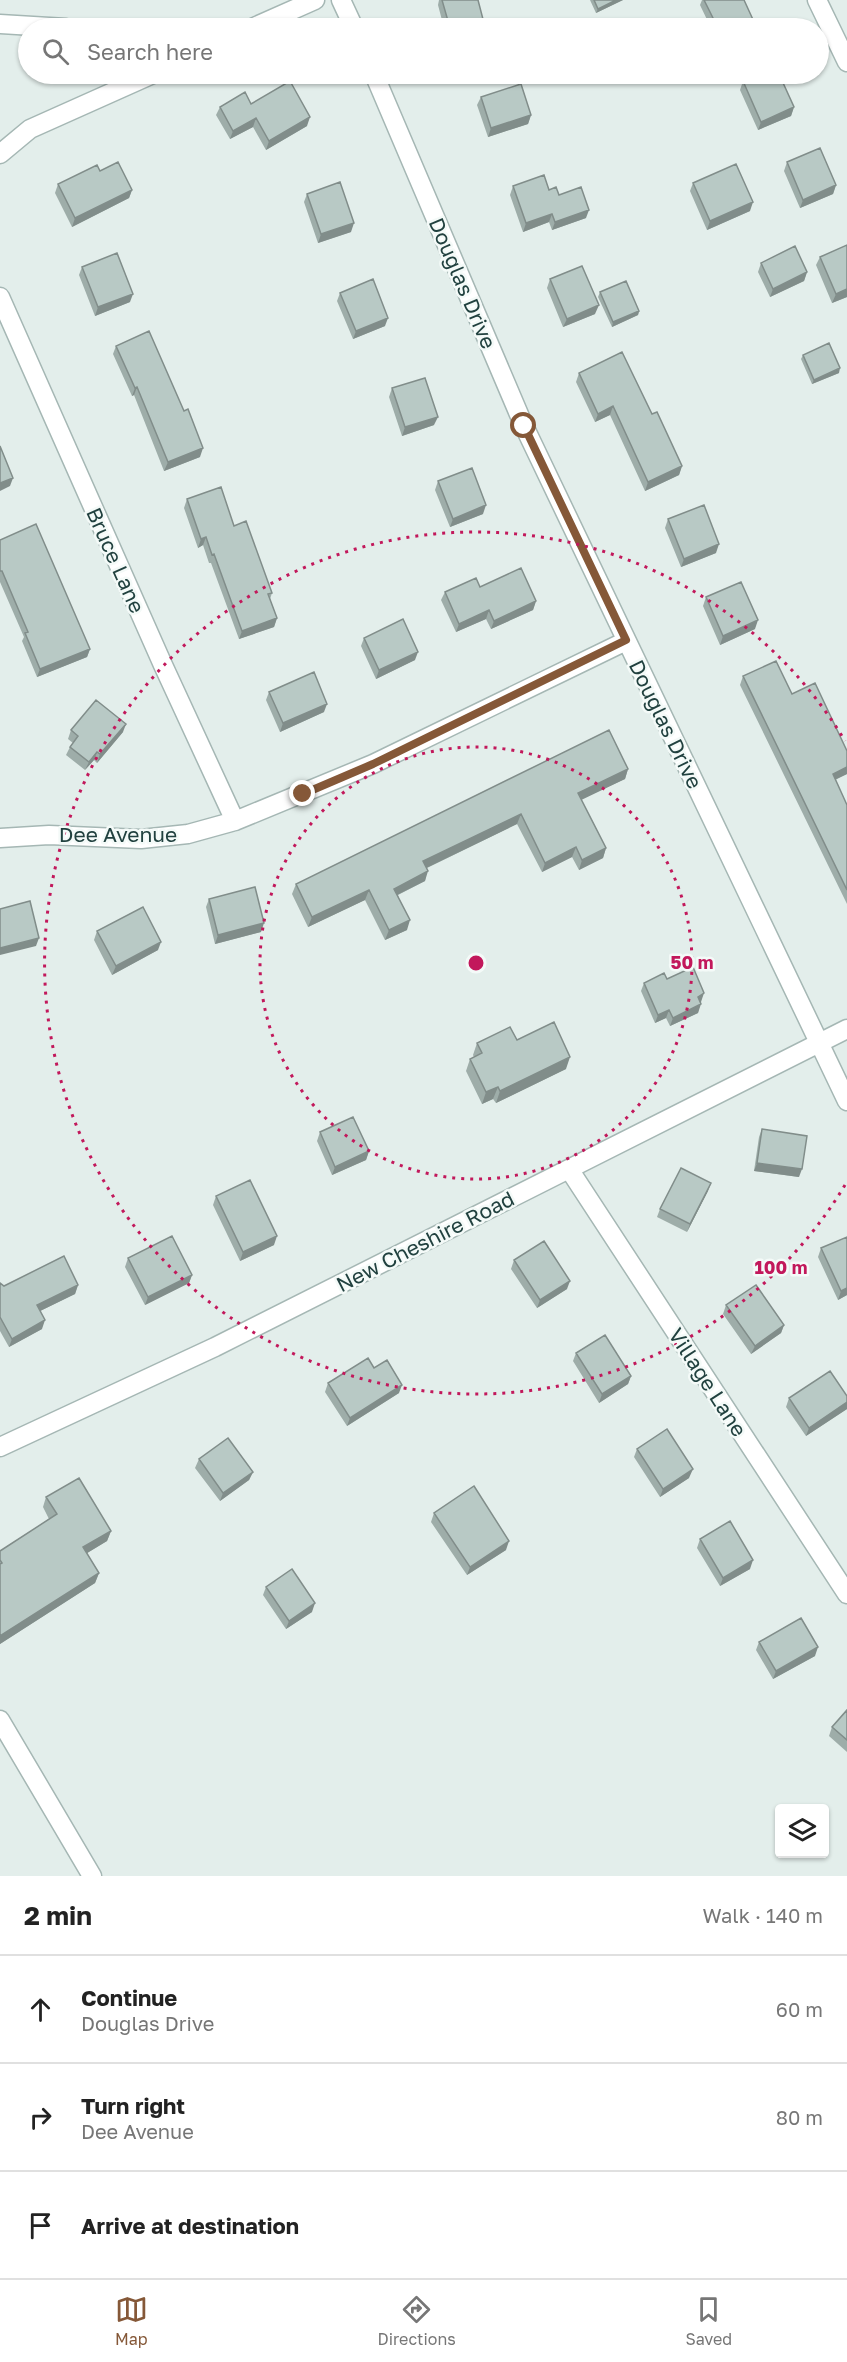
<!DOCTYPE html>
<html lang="en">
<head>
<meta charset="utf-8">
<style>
	body { margin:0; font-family:"Golos Text",sans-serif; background:#f2f2f2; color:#222 }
	.controls { position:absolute; right:18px; bottom:18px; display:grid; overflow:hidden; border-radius:6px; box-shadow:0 2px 4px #0004 }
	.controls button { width:54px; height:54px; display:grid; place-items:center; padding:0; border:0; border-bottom:2px solid #e0e0e0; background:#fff; color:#222; font:30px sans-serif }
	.stop { position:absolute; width:18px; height:18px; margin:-14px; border:4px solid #855838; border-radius:50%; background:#fff }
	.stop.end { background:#855838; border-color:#fff; box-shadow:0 2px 6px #0008 }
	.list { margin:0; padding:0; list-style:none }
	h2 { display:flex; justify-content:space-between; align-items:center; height:78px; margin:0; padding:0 24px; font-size:26px }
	h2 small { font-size:20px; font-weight:400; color:#767676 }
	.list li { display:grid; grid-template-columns:39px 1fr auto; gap:18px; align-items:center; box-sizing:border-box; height:108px; padding:0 24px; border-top:2px solid #e0e0e0 }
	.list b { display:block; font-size:22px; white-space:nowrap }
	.list p { margin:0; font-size:20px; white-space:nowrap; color:#767676 }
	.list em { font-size:20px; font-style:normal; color:#767676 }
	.icon { flex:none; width:33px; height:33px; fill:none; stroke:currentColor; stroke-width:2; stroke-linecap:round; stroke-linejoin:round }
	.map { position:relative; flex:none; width:847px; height:1876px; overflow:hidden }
	.search { position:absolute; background:#fff; box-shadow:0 2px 4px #0004; left:18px; right:18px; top:18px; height:66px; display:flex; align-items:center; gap:15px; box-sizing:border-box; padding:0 21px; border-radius:33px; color:#767676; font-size:22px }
	.sheet { height:402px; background:#fff }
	nav { display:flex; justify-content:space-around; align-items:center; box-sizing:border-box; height:84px; border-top:2px solid #e0e0e0; background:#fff; font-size:16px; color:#767676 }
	nav a { display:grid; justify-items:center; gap:3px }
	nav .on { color:#855838 }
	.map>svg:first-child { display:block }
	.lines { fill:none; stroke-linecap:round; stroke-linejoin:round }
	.minor-casing { stroke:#a5b7b4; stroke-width:21 }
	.minor { stroke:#fff; stroke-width:18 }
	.wall { fill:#9eada9 }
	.shaded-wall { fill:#818d8a }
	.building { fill:#b8c9c5; stroke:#818d8a; stroke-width:1.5 }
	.route { stroke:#855838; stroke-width:8 }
	.ring { fill:none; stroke:#c2185b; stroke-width:3; stroke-dasharray:3 6 }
	.labels { text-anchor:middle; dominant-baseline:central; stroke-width:5; stroke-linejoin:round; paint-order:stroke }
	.street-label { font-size:21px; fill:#21413f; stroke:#f4faf8 }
	.centre { fill:#c2185b; stroke:#f4faf8; stroke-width:3 }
	.ring-label { font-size:18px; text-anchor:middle; font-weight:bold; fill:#c2185b; stroke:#f4faf8; stroke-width:5; stroke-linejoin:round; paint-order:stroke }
</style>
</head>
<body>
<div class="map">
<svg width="847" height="1876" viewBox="0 0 847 1876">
	<rect width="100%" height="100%" fill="#e3eeeb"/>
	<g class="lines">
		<g class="minor-casing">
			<path id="minor" d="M 341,0 L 354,28
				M 817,0 L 847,62
				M 0,24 L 66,28
				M 252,28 L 315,0
				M 374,74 L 524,426 L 847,1101
				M 0,154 L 30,129 L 153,74
				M 0,297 L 163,665 L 235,821
				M 0,838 L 49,835 L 141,839 L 188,834 L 235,821 L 373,764 L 626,641
				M 569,1169 L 847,1594
				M 0,1447 L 215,1347 L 847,1029
				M 0,1720 L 92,1876"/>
		</g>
		<use href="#minor" class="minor"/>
	</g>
	<path class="wall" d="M 439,0 L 478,0 L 485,28 L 444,28 L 438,5 Z
		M 590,0 L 623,0 L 596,13 Z
		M 702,0 L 744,0 L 753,28 L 711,28 L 700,5 Z
		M 737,74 L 779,74 L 794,107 L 791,116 L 758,130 L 740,90 L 742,84 Z
		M 481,97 L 531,115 L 528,124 L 488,137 L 477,105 Z
		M 251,104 L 307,126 L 266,150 L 253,127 L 230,139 L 216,115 L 220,107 Z
		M 787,162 L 836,185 L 833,194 L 800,208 L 784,171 Z
		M 100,171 L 132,190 L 129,198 L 72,227 L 55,193 L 58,184 Z
		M 693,183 L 750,211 L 707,230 L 690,191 Z
		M 513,186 L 549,190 L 559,195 L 586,218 L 552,230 L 549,222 L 523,232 L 510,195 Z
		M 307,194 L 351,232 L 318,243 L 304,202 Z
		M 847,245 L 847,297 L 832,303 L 816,265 L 820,257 Z
		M 761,263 L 807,272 L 804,281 L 770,297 L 758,272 Z
		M 82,267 L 130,302 L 95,316 L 79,275 Z
		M 550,279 L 595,314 L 563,327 L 547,288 Z
		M 600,292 L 639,311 L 638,315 L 612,327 L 598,297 Z
		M 340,293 L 385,326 L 353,339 L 337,301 Z
		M 116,346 L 184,411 L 200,457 L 164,471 L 134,395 L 132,396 L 113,354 Z
		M 803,355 L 839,373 L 812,384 L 801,359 Z
		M 579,373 L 652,414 L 682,466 L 679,475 L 645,491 L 610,415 L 595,422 L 576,382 Z
		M 392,388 L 434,425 L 402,436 L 389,397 Z
		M 438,481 L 483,514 L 450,527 L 435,490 Z
		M 187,499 L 234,526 L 272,593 L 270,599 L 277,618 L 274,627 L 239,639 L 211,563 L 209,563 L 203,545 L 198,548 L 184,508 Z
		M 668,519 L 716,553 L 681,567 L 665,528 Z
		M 0,540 L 90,649 L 87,657 L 37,677 L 22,641 L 24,637 L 0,582 Z
		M 480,587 L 536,601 L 533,610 L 491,629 L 486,619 L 456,632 L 441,600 L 445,592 Z
		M 706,597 L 755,629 L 720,645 L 703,606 Z
		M 364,638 L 415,660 L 376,679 L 361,646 Z
		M 743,676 L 792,694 L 847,751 L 847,774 L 835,780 L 847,805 L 847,904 L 740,685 Z
		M 269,692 L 324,712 L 280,732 L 266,700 Z
		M 71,730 L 123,732 L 97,763 L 94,760 L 85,770 L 66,755 L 70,747 L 73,743 L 68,739 Z
		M 628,769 L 625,779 L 581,799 L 606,848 L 603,858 L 579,870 L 572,857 L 542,872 L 517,824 L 427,868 L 425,881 L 398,895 L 407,930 L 385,940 L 365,900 L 308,927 L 292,894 L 296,884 Z
		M 209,899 L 261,932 L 215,944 L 206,907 Z
		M 97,931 L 158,950 L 112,975 L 94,940 Z
		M 667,979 L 701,1002 L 700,1002 L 698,1013 L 670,1026 L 666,1018 L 655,1023 L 641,991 L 644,983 Z
		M 517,1040 L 566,1069 L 496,1103 L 493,1099 L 482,1104 L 466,1071 L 470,1059 L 474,1057 L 473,1055 L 477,1043 Z
		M 762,1129 L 799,1177 L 754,1171 L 759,1137 Z
		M 320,1132 L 369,1151 L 366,1160 L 332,1175 L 317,1141 Z
		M 708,1191 L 687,1232 L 657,1217 L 660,1209 Z
		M 216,1196 L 274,1245 L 240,1261 L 213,1205 Z
		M 847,1237 L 847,1295 L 838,1300 L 818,1257 L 821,1248 Z
		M 128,1258 L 192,1275 L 189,1283 L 145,1305 L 125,1267 Z
		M 514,1260 L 567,1289 L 537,1308 L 511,1269 Z
		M 0,1283 L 4,1286 L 78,1285 L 75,1294 L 40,1311 L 42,1329 L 9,1347 L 0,1331 Z
		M 726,1305 L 784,1325 L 781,1333 L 751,1354 L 723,1314 Z
		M 576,1353 L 631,1376 L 628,1384 L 599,1403 L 573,1361 Z
		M 328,1383 L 399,1393 L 347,1426 L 325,1392 Z
		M 847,1396 L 847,1409 L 806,1436 L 786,1407 L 789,1398 Z
		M 637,1449 L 689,1478 L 660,1497 L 634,1457 Z
		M 199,1459 L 253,1472 L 249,1480 L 220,1501 L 195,1468 Z
		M 46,1497 L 111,1531 L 107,1541 L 87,1553 L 99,1573 L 95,1583 L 0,1644 L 0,1551 L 49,1519 L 43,1507 Z
		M 434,1513 L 506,1550 L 467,1575 L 431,1522 Z
		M 700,1539 L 750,1569 L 720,1586 L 697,1548 Z
		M 266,1587 L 312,1612 L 286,1629 L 263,1595 Z
		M 759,1642 L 815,1656 L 773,1679 L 756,1650 Z
		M 847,1710 L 847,1752 L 829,1736 L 832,1727 Z"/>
	<path class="shaded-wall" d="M 616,0 L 623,0 L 596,13 L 598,9 Z
		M 794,107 L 791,116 L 758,130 L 761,122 Z
		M 531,115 L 528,124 L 488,137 L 491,128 Z
		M 310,117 L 307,126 L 266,150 L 269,141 Z
		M 256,118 L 253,127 L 230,139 L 233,131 Z
		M 836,185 L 833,194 L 800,208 L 803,200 Z
		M 132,190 L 129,198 L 72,227 L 75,218 Z
		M 753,202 L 750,211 L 707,230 L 710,221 Z
		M 589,210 L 586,218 L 552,230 L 555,222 Z
		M 552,214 L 549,222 L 523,232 L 526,223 Z
		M 354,223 L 351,232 L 318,243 L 321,234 Z
		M 807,272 L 804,281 L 770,297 L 773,289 Z
		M 847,289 L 847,297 L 832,303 L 836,294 Z
		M 133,294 L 130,302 L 95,316 L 98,307 Z
		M 599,305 L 595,314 L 563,327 L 567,319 Z
		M 639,311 L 638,315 L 612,327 L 613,322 Z
		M 388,318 L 385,326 L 353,339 L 356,331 Z
		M 840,368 L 839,373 L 812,384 L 814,380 Z
		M 137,387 L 134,395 L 132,396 L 135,388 Z
		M 613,406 L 610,415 L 595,422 L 598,414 Z
		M 438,417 L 434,425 L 402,436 L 405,427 Z
		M 203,448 L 200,457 L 164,471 L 168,462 Z
		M 682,466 L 679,475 L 645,491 L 648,482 Z
		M 13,478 L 10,486 L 0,491 L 0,483 Z
		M 486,505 L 483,514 L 450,527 L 453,519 Z
		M 206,537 L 203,545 L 198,548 L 201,539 Z
		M 719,544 L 716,553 L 681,567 L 684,559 Z
		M 536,601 L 533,610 L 491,629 L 494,621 Z
		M 489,610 L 486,619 L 456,632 L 459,624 Z
		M 277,618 L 274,627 L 239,639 L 242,631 Z
		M 758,620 L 755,629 L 720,645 L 723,636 Z
		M 90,649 L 87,657 L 37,677 L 40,669 Z
		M 418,652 L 415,660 L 376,679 L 379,670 Z
		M 327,704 L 324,712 L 280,732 L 283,723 Z
		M 126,724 L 123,732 L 97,763 L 100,754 Z
		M 97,752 L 94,760 L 85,770 L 89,762 Z
		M 847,767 L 847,774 L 830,782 L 833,774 Z
		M 628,769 L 625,779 L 575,803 L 578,793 Z
		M 521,814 L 517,824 L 420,871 L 423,861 Z
		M 576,847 L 572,857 L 542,872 L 545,863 Z
		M 606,848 L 603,858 L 579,870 L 582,860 Z
		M 428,871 L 425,881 L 391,898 L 394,889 Z
		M 369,890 L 365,900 L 308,927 L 312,917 Z
		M 410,920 L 407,930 L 385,940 L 389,930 Z
		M 264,923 L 261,932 L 215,944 L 218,935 Z
		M 39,938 L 36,946 L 0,955 L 0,948 Z
		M 161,942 L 158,950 L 112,975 L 116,966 Z
		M 704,993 L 701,1002 L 694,1005 L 698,997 Z
		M 701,1004 L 698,1013 L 670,1026 L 673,1018 Z
		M 669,1010 L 666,1018 L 655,1023 L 658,1015 Z
		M 570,1057 L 566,1069 L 496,1103 L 500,1091 Z
		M 498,1087 L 493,1099 L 482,1104 L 486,1092 Z
		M 369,1151 L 366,1160 L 332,1175 L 335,1167 Z
		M 757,1163 L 802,1169 L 799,1177 L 754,1171 Z
		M 711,1183 L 708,1191 L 687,1232 L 690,1224 Z
		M 277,1236 L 274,1245 L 240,1261 L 243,1252 Z
		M 192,1275 L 189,1283 L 145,1305 L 148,1297 Z
		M 570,1281 L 567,1289 L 537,1308 L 540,1300 Z
		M 78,1285 L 75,1294 L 34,1314 L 37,1305 Z
		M 847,1288 L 847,1295 L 838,1300 L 841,1291 Z
		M 45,1320 L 42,1329 L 9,1347 L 12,1339 Z
		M 784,1325 L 781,1333 L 751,1354 L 755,1346 Z
		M 631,1376 L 628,1384 L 599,1403 L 602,1394 Z
		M 402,1385 L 399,1393 L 347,1426 L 350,1418 Z
		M 847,1402 L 847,1409 L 806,1436 L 809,1428 Z
		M 693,1469 L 689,1478 L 660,1497 L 663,1489 Z
		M 253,1472 L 249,1480 L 220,1501 L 223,1493 Z
		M 111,1531 L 107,1541 L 79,1558 L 83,1547 Z
		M 509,1541 L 506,1550 L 467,1575 L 470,1567 Z
		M 753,1560 L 750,1569 L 720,1586 L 723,1578 Z
		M 99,1573 L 95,1583 L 0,1644 L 0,1636 Z
		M 315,1603 L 312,1612 L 286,1629 L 289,1621 Z
		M 818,1647 L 815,1656 L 773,1679 L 776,1671 Z"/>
	<path class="building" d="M 442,0 L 478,0 L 485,27 L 481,28 L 450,28 Z
		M 594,0 L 616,0 L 598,9 Z
		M 704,0 L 744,0 L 755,24 L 752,25 L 753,28 L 718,28 Z
		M 744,74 L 779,74 L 794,107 L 761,122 L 743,81 L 745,76 Z
		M 290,81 L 310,117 L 269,141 L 256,118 L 233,131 L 220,107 L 245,92 L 251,104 Z
		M 521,84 L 531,115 L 491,128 L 481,97 Z
		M 820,148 L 836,185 L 803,200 L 787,162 Z
		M 118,162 L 132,190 L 75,218 L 58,184 L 97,165 L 100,171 Z
		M 736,164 L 753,202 L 710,221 L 693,183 Z
		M 544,175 L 549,190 L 556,187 L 559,195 L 581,187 L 589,210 L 555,222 L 552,214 L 526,223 L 513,186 Z
		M 340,182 L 354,223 L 321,234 L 307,194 Z
		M 847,245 L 847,289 L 836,294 L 820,257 Z
		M 795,246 L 807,272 L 773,289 L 761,263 Z
		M 117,253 L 133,294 L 98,307 L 82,267 Z
		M 582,266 L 599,305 L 567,319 L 550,279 Z
		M 373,279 L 388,318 L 356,331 L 340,293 Z
		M 626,281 L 639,311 L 613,322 L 600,292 Z
		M 149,331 L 184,411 L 188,409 L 203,448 L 168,462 L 137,387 L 135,388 L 116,346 Z
		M 829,343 L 840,368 L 814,380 L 803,355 Z
		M 622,352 L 652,414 L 657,412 L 682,466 L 648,482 L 613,406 L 598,414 L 579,373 Z
		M 425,378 L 438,417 L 405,427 L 392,388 Z
		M 0,446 L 13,478 L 0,483 Z
		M 472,468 L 486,505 L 453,519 L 438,481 Z
		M 221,487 L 234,526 L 246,521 L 272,593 L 268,594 L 277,618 L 242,631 L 214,554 L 212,555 L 206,537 L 201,539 L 187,499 Z
		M 704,505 L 719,544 L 684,559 L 668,519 Z
		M 36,524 L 90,649 L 40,669 L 25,633 L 28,632 L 2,571 L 0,571 L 0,540 Z
		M 521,568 L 536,601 L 494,621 L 489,610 L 459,624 L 445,592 L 476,578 L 480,587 Z
		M 741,582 L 758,620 L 723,636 L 706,597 Z
		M 403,619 L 418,652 L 379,670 L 364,638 Z
		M 776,661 L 792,694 L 815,683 L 847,751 L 847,767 L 833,774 L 847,805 L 847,890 L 743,676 Z
		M 314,672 L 327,704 L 283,723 L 269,692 Z
		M 96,700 L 126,724 L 100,754 L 97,752 L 89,762 L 70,747 L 78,736 L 71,730 Z
		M 609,730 L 628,769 L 578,793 L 606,848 L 582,860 L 576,847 L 545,863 L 521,814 L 423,861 L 428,871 L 394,889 L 410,920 L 389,930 L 369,890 L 312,917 L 296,884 Z
		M 255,887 L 264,923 L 218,935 L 209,899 Z
		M 30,901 L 39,938 L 0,948 L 0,909 Z
		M 143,907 L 161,942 L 116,966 L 97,931 Z
		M 693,967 L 704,993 L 698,997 L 701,1004 L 673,1018 L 669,1010 L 658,1015 L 644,983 L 664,973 L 667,979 Z
		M 554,1022 L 570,1057 L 500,1091 L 498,1087 L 486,1092 L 470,1059 L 482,1053 L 477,1043 L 510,1027 L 517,1040 Z
		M 353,1117 L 369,1151 L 335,1167 L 320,1132 Z
		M 762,1129 L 807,1136 L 802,1169 L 757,1163 Z
		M 681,1168 L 711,1183 L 690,1224 L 660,1209 Z
		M 250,1180 L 277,1236 L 243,1252 L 216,1196 Z
		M 172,1236 L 192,1275 L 148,1297 L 128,1258 Z
		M 847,1237 L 847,1288 L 841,1291 L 821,1248 Z
		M 544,1241 L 570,1281 L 540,1300 L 514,1260 Z
		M 64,1256 L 78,1285 L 37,1305 L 45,1320 L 12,1339 L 0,1317 L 0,1283 L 4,1286 Z
		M 756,1285 L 784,1325 L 755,1346 L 726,1305 Z
		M 605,1335 L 631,1376 L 602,1394 L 576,1353 Z
		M 368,1358 L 374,1368 L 387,1360 L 402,1385 L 350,1418 L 328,1383 Z
		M 830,1371 L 847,1396 L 847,1402 L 809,1428 L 789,1398 Z
		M 667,1429 L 693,1469 L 663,1489 L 637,1449 Z
		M 228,1438 L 253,1472 L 223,1493 L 199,1459 Z
		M 79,1478 L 111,1531 L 83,1547 L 99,1573 L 0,1636 L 0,1564 L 2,1563 L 0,1560 L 0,1551 L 57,1514 L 46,1497 Z
		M 474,1486 L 509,1541 L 470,1567 L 434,1513 Z
		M 730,1521 L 753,1560 L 723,1578 L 700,1539 Z
		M 292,1569 L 315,1603 L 289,1621 L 266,1587 Z
		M 801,1618 L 818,1647 L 776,1671 L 759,1642 Z
		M 847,1710 L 847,1740 L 832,1727 Z"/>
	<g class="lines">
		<path class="route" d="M 303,794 L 373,764 L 626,640 L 524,426"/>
	</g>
	<g class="ring">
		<circle cx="476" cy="963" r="216"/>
		<path d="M845 1185A431 431 0 1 1 845 741"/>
	</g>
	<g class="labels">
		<g class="street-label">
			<text transform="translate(463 283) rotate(67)">Douglas Drive</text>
			<text transform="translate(116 560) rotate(66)">Bruce Lane</text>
			<text transform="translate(666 724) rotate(64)">Douglas Drive</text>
			<text x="118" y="834">Dee Avenue</text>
			<text transform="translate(425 1241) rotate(-27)">New Cheshire Road</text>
			<text transform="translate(708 1382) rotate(57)">Village Lane</text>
		</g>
	</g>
	<circle cx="476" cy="963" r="9" class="centre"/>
	<g class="ring-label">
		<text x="692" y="969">50 m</text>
		<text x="781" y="1274">100 m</text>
	</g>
</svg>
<div class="controls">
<button><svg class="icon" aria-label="layers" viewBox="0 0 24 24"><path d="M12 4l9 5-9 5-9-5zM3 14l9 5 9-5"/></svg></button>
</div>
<div class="stop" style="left:524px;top:426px"></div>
<div class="stop end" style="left:303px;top:794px"></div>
<div class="search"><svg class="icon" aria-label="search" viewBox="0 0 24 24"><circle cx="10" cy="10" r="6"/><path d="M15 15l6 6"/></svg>Search here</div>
</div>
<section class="sheet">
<h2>2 min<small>Walk · 140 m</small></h2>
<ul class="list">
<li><svg class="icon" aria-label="ahead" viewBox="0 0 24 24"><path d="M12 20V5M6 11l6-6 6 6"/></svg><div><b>Continue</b><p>Douglas Drive</p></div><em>60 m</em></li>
<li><svg class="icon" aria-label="right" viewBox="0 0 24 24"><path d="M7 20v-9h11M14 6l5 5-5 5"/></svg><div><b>Turn right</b><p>Dee Avenue</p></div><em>80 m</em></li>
<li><svg class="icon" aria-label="arrive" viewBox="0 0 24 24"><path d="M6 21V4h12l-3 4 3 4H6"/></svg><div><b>Arrive at destination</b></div></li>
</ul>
</section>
<nav>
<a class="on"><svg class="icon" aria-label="map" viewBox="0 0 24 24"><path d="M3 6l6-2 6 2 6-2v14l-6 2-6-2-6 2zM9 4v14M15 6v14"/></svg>Map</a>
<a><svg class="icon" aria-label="directions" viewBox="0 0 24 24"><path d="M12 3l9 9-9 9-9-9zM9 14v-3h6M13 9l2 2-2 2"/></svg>Directions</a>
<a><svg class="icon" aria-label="saved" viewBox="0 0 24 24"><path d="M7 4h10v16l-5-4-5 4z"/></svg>Saved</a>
</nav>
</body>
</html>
